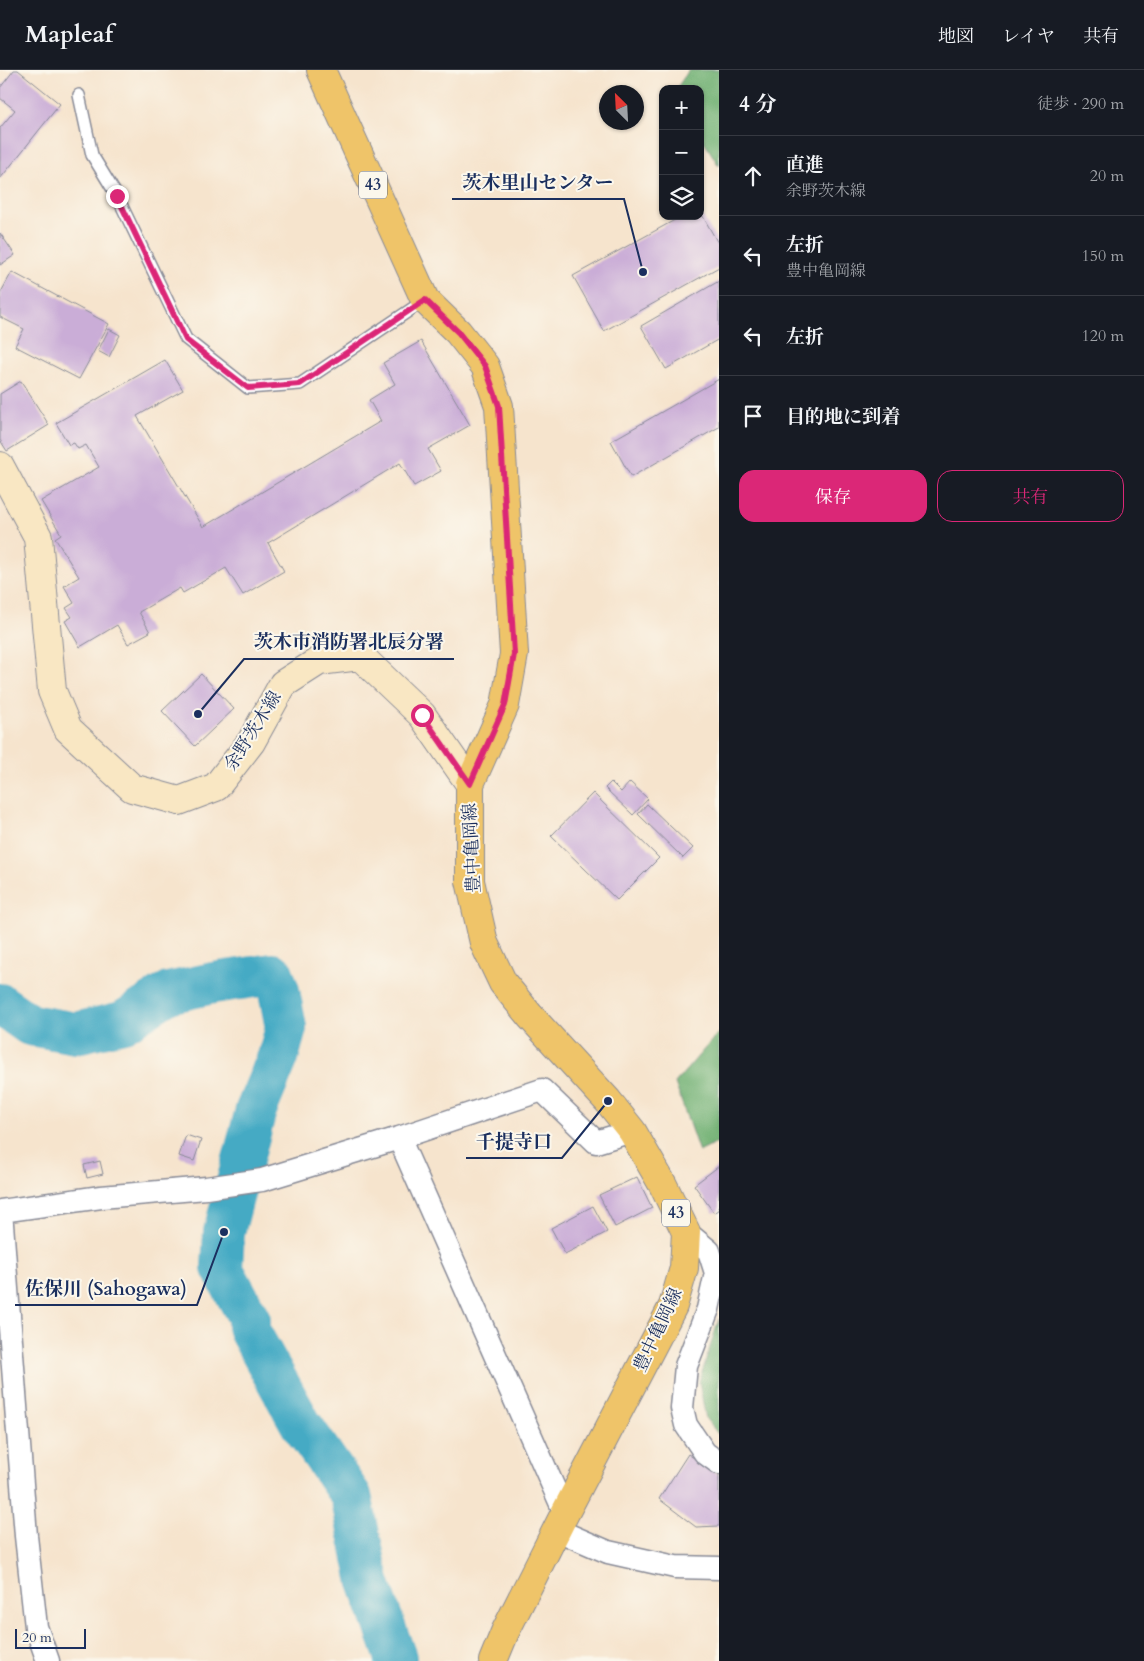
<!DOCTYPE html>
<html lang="ja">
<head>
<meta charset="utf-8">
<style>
	body { margin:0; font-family:Cardo,"Noto Serif JP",serif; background:#242831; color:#f1f3f6 }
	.controls { position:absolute; right:15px; top:15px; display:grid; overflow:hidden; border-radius:10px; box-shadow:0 1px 4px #0004 }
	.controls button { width:45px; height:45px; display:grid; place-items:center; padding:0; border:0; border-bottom:1px solid #363941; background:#171b24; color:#f1f3f6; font:25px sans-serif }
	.compass { position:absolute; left:599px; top:15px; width:45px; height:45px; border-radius:50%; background:#171b24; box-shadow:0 1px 4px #0004; rotate:336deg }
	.scale { position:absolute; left:15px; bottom:12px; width:71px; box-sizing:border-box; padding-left:5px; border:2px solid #1b2f5e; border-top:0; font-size:14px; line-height:18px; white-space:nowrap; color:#1b2f5e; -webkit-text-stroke:4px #fbf7ec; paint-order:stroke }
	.stop { position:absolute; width:15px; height:15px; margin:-11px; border:4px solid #db2777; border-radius:50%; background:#fff }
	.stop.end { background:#db2777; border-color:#fff; box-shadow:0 1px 5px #0008 }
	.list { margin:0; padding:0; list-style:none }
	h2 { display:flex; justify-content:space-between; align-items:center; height:65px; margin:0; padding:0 20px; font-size:21px }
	h2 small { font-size:16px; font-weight:400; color:#9ea1a6 }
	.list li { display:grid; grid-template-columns:32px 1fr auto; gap:15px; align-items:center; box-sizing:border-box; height:80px; padding:0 20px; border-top:1px solid #363941 }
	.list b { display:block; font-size:19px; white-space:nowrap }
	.list p { margin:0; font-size:16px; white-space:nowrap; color:#9ea1a6 }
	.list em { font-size:16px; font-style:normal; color:#9ea1a6 }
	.actions { display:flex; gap:10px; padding:15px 20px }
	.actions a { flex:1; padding:11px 0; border:1px solid #db2777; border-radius:15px; text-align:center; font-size:18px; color:#db2777 }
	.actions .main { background:#db2777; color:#fff }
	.icon { flex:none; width:28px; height:28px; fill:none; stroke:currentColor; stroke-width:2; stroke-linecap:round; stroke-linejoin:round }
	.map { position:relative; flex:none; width:719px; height:1591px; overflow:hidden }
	header { display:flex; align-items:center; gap:30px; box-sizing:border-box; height:70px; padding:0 25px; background:#171b24; border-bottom:1px solid #363941 }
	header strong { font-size:24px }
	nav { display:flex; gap:28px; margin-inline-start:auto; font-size:18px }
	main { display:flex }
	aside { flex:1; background:#171b24 }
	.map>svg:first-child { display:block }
	.forest { fill:#70b072; stroke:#467068 }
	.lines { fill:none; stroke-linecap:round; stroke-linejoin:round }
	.river { stroke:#44aac4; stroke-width:42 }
	.building { fill:#caadd7 }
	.lane-casing { stroke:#888a96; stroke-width:14 }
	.street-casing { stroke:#888a96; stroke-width:25 }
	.secondary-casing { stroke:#888a96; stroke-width:30 }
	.primary-casing { stroke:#888a96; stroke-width:30 }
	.lane { stroke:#fff; stroke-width:11 }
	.street { stroke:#fff; stroke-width:22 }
	.secondary { stroke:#f9e7c3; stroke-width:28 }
	.primary { stroke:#efc469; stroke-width:28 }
	.route { stroke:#db2777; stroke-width:6 }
	.labels { text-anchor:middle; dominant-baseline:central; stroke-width:4; stroke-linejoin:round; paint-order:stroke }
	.shield { fill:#fbf7ec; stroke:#5e6b89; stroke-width:1 }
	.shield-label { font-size:16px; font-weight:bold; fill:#1b2f5e }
	.street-label { font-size:18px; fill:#1b2f5e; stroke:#fbf7ec }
	.leader { fill:none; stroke:#1b2f5e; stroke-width:2 }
	.callout-dot { fill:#1b2f5e; stroke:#fbf7ec; stroke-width:2 }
	.callout-label { font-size:19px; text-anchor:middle; font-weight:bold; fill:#1b2f5e; stroke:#fbf7ec; stroke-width:4; stroke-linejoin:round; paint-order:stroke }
</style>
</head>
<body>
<header>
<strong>Mapleaf</strong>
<nav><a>地図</a><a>レイヤ</a><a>共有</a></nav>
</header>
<main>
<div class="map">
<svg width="719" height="1591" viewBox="0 0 719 1591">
	<rect width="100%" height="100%" fill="#fbf7ec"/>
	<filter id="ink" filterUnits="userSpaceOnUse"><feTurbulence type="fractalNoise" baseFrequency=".02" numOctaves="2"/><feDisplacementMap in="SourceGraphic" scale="10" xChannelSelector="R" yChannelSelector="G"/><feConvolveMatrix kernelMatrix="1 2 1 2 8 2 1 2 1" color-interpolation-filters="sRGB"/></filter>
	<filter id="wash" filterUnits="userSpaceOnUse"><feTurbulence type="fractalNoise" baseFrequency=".0096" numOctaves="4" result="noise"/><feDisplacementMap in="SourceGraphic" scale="20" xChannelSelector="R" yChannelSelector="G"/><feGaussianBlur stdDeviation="1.12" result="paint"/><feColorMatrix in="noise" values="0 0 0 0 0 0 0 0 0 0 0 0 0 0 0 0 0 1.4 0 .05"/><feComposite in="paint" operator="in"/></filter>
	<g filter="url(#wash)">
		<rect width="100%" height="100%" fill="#f6e4cd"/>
		<path class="forest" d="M 689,0 L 719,0 L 719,96 L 700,65 L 700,19 L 676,19 Z
			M 719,962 L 719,1072 L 699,1082 L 675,1013 Z
			M 719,1249 L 719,1365 L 706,1349 L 699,1312 Z"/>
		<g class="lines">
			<path class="river" d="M 0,934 L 30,955 L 76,963 L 123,952 L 168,923 L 213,913 L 273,904 L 279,921 L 286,958 L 278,987 L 256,1040 L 224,1162 L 222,1198 L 250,1250 L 248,1256 L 250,1262 L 301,1354 L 351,1426 L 369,1512 L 396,1588 L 396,1591"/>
		</g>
		<g id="blocks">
			<path class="building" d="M 14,0 L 18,0 L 60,34 L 0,109 L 0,58 L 15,40 L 0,28 L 0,18 Z
				M 700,141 L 719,175 L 719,197 L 604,261 L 573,206 L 682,146 L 700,146 Z
				M 0,163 L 15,185 L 0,195 Z
				M 12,202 L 109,254 L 79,309 L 15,276 L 24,259 L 0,247 L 0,224 Z
				M 719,211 L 719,269 L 666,299 L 641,256 Z
				M 109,259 L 120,265 L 109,287 L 98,281 Z
				M 421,271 L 470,355 L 428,379 L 441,401 L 414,416 L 400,393 L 268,473 L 284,501 L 243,525 L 226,498 L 183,523 L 180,518 L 139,542 L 150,562 L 128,574 L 117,555 L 80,577 L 65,551 L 72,547 L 66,538 L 74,533 L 64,516 L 79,507 L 55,468 L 61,464 L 41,431 L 99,397 L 86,375 L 78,379 L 74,373 L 69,375 L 56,353 L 165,290 L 183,320 L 137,346 L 203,457 L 381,351 L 369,330 L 395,314 L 383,293 Z
				M 719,309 L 719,357 L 631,407 L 611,371 Z
				M 21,311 L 49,355 L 7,381 L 0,370 L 0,324 Z
				M 201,604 L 234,639 L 195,676 L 162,641 Z
				M 611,712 L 621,722 L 630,712 L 648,729 L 633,745 L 605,718 Z
				M 593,723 L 659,788 L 617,830 L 551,766 Z
				M 647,734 L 693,778 L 683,788 L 638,744 Z
				M 186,1065 L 201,1070 L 194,1091 L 179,1086 Z
				M 100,1091 L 103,1104 L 87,1108 L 84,1095 Z
				M 719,1096 L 719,1140 L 714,1143 L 694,1115 Z
				M 637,1107 L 652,1138 L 615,1157 L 599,1125 Z
				M 593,1136 L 607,1162 L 565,1184 L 551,1158 Z
				M 688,1384 L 719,1405 L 719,1456 L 696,1457 L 659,1429 Z"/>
		</g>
	</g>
	<g filter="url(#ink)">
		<use href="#blocks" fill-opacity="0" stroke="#888a96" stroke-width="1"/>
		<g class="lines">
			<g class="lane-casing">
				<path id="lane" d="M 79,25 L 92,85 L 117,126 L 186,269 L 248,318 L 300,314 L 425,230"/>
			</g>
			<g class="street-casing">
				<path id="street" d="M 399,1068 L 565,1443
					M 686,1162 L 709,1181 L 716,1203 L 708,1239 L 686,1296 L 682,1338 L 686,1355 L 705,1383 L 719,1393
					M 557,1460 L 608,1482 L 675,1497 L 719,1498
					M 48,1591 L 36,1557 L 26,1466 L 1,1141 L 101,1127 L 206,1118 L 262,1110 L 399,1068 L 542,1020 L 596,1072 L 632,1061"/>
			</g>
			<g class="secondary-casing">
				<path id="secondary" d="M 0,396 L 38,467 L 52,621 L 68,659 L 132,718 L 179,731 L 216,717 L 251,672 L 283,614 L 319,591 L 360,586 L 422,645 L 470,714"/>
			</g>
			<g class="primary-casing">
				<path id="primary" d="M 321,0 L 425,230 L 458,262 L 485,296 L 499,336 L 514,584 L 505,635 L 470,714 L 470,811 L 484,873 L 503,913 L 530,946 L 608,1031 L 632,1061 L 663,1115 L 686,1162 L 684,1198 L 673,1236 L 565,1443 L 505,1562 L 493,1591"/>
			</g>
			<use href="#lane" class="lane"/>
			<use href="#street" class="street"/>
			<use href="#secondary" class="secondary"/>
			<use href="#primary" class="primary"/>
		</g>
	</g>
	<g class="lines" filter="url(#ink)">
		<path class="route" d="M 117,126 L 186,270 L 248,318 L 300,314 L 425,230 L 458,262 L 485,296 L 499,336 L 514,584 L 505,635 L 470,714 L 422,645"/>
	</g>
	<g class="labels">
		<g class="shield">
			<rect x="359" y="101.5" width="28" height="27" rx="4"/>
			<rect x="662" y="1129.5" width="28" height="27" rx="4"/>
		</g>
		<g class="shield-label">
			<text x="373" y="115">43</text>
			<text x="676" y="1143">43</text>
		</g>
		<g class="street-label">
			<text transform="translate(253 661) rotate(-58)">余野茨木線</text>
			<text transform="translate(472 778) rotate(-93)">豊中亀岡線</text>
			<text transform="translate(658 1260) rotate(-65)">豊中亀岡線</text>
		</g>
	</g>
	<path class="leader" d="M643 202L624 129H452M198 644L244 589H454M608 1031L562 1088H466M224 1162L197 1235H15"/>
	<g class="callout-dot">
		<circle cx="643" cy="202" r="5"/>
		<circle cx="198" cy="644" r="5"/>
		<circle cx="608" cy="1031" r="5"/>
		<circle cx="224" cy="1162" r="5"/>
	</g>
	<g class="callout-label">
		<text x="538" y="119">茨木里山センター</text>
		<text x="349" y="578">茨木市消防署北辰分署</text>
		<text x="514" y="1078">千提寺口</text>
		<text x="106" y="1225">佐保川 (Sahogawa)</text>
	</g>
</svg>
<div class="controls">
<button>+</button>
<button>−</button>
<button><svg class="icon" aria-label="layers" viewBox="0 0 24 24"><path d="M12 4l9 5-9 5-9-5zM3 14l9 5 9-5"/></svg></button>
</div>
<svg class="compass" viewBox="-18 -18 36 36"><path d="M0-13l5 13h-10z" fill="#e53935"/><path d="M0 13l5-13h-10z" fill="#9ea1a6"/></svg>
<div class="scale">20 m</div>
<div class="stop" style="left:422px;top:645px"></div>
<div class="stop end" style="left:117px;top:126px"></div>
</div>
<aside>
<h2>4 分<small>徒歩 · 290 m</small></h2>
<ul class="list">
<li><svg class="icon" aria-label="ahead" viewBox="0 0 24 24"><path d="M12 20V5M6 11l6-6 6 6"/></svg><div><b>直進</b><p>余野茨木線</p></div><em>20 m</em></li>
<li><svg class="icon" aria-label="left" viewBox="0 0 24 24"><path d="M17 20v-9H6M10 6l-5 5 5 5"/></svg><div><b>左折</b><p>豊中亀岡線</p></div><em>150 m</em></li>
<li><svg class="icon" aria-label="left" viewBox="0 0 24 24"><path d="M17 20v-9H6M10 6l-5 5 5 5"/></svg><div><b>左折</b></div><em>120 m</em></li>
<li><svg class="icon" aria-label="arrive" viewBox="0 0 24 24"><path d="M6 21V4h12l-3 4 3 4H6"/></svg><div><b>目的地に到着</b></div></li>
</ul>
<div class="actions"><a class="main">保存</a><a>共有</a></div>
</aside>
</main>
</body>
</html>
